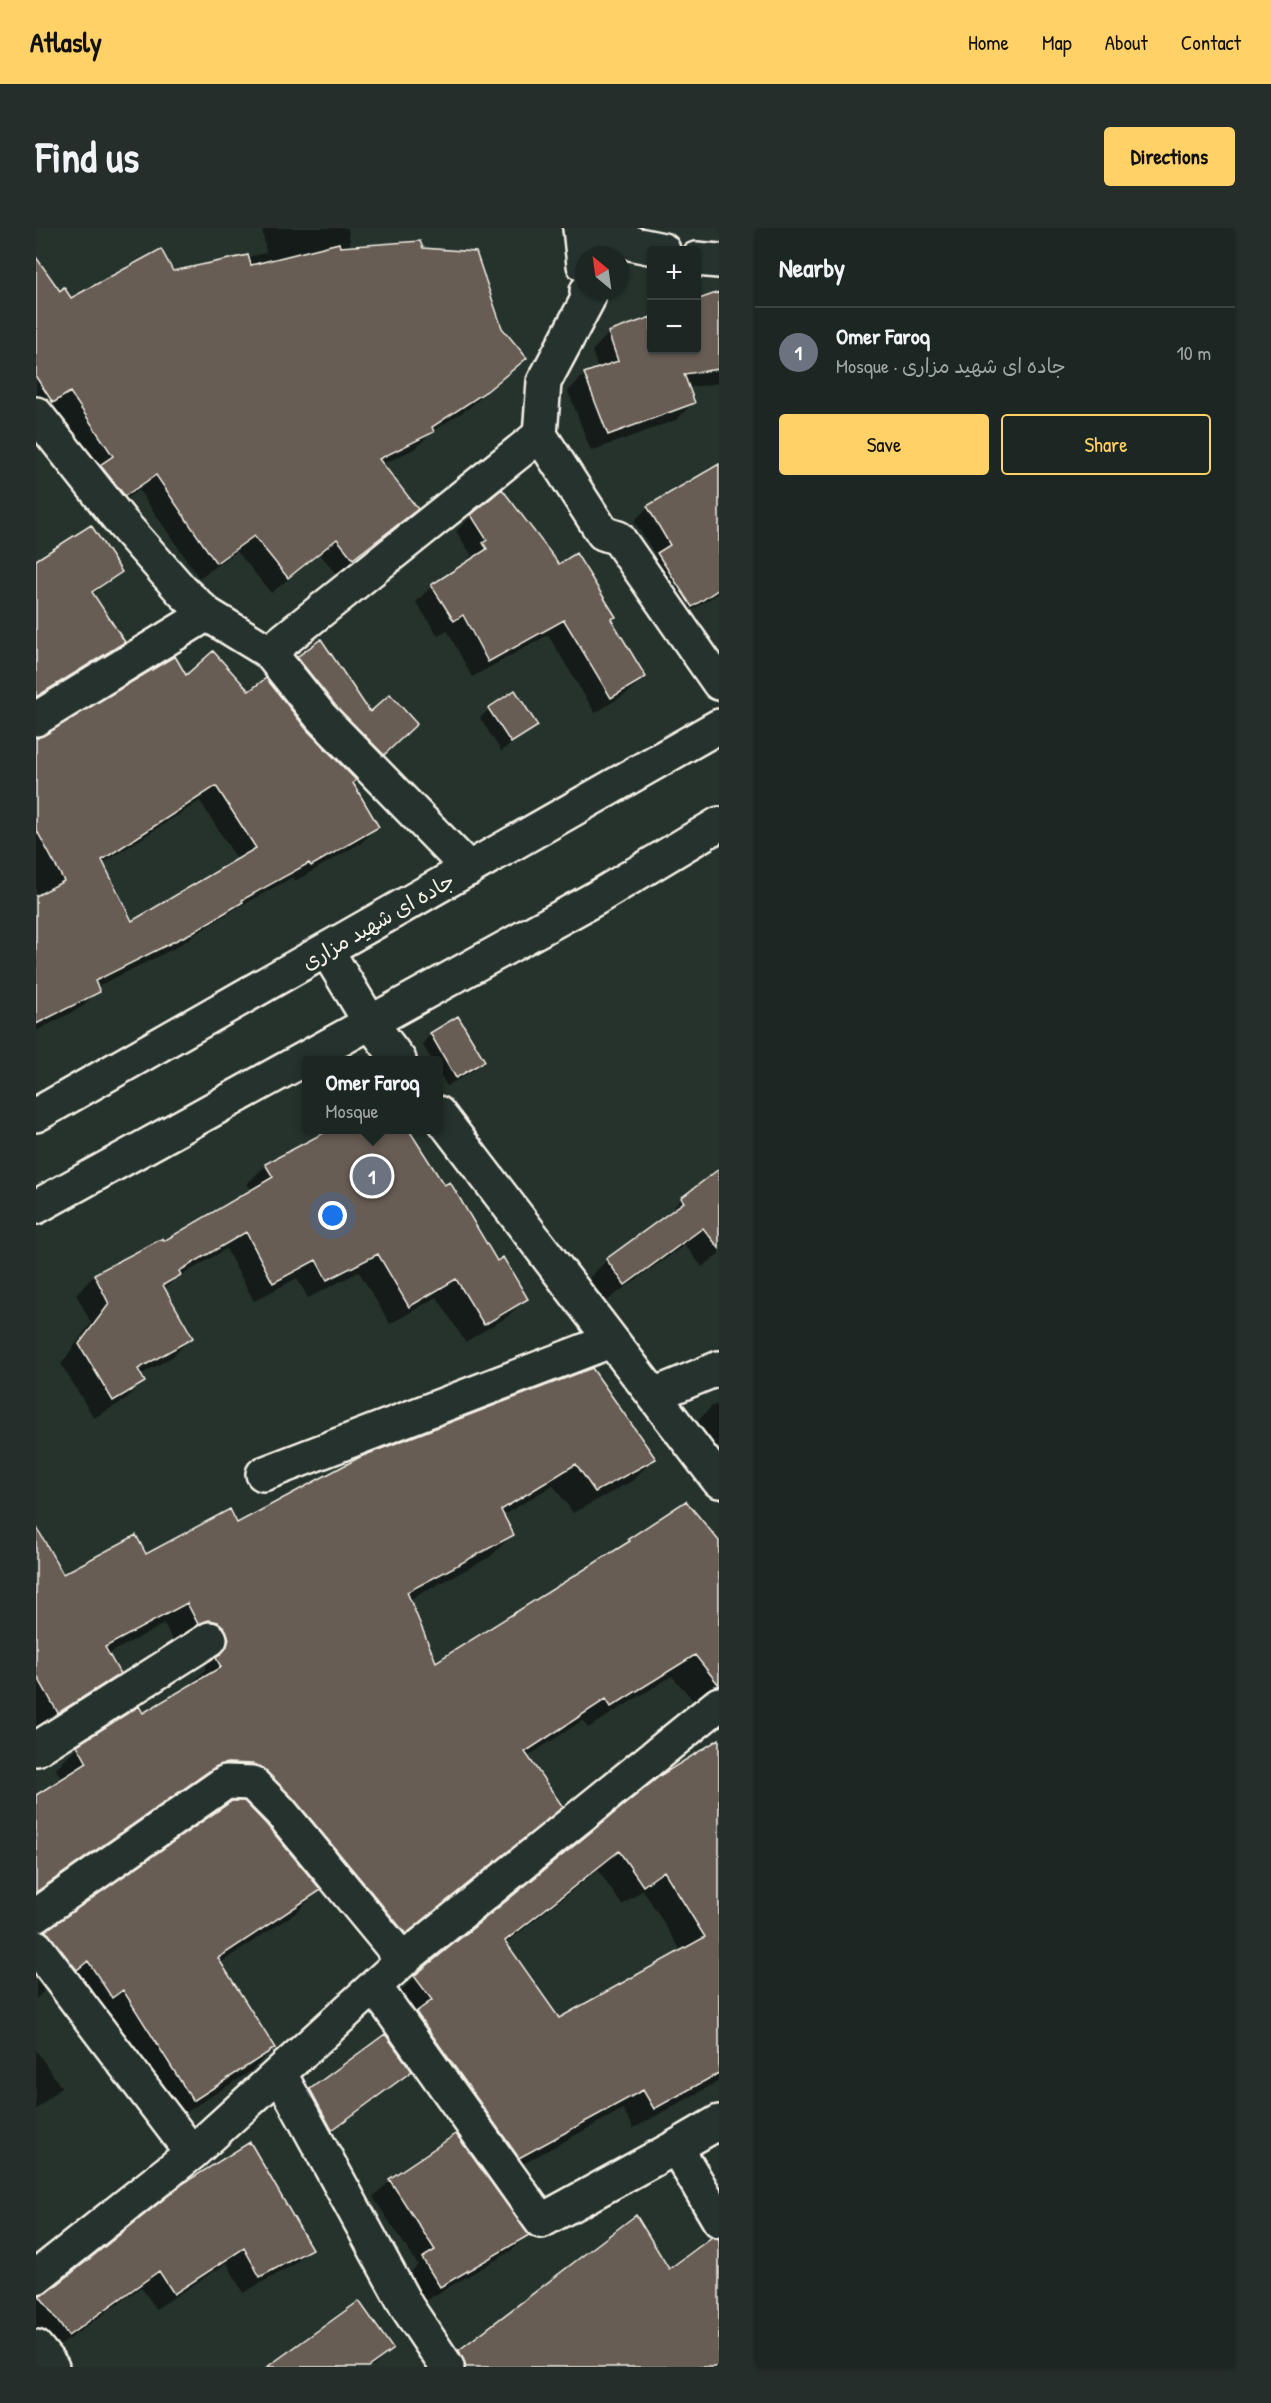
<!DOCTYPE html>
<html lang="en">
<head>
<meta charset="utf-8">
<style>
	body { margin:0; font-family:"Patrick Hand","Playpen Sans Arabic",sans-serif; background:#252e2a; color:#f1f3f6 }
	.controls { position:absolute; right:18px; top:18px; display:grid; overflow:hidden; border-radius:6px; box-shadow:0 2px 4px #0004 }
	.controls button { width:54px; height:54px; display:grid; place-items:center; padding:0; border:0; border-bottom:2px solid #3a4340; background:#1c2622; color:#f1f3f6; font:30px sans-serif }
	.compass { position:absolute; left:539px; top:18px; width:54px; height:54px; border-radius:50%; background:#1c2622; box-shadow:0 2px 4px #0004; rotate:331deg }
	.you { position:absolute; left:297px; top:988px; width:21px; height:21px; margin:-15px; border:4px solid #fff; border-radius:50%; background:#1a73e8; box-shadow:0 0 0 9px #1a73e833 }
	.badge { display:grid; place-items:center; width:39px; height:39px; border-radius:50%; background:#ffd166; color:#fff; font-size:20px; font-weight:700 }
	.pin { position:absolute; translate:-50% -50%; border:3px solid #fff; box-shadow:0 2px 6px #0006 }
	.popup { position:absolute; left:266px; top:828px; width:141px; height:78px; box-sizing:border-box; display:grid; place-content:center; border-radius:6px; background:#1c2622; filter:drop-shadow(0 2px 4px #0005); font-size:20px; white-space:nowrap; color:#a0a5a5 }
	.popup b { font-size:22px; color:#f1f3f6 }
	.popup::after { content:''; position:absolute; left:50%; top:100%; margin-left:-12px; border:12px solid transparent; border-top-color:#1c2622 }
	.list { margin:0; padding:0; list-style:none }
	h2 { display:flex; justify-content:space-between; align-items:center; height:78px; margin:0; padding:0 24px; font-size:26px }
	h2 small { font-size:20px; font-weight:400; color:#a0a5a5 }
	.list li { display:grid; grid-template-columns:39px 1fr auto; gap:18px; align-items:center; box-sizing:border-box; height:90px; padding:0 24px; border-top:2px solid #3a4340 }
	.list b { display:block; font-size:22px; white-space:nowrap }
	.list p { margin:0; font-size:20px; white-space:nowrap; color:#a0a5a5 }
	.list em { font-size:20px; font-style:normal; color:#a0a5a5 }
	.actions { display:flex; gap:12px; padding:18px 24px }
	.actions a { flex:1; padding:14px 0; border:2px solid #ffd166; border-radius:6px; text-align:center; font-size:21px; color:#ffd166 }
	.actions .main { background:#ffd166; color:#111 }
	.map { position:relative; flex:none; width:683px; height:2139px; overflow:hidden; border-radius:6px }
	header { display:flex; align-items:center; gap:36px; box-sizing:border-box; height:84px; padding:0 30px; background:#ffd166; color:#111 }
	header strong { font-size:28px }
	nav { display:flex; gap:33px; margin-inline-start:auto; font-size:21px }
	.intro { display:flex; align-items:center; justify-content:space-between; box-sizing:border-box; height:144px; padding:0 36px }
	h1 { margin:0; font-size:42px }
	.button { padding:15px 27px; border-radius:6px; background:#ffd166; color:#111; font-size:21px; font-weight:700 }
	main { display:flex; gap:36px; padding:0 36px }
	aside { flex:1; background:#1c2622; border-radius:6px; box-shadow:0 2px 4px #0004 }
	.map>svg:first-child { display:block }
	.shadow { fill:#0007; fill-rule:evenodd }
	.building { fill:#685d55; stroke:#f4f1e8; stroke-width:1.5; fill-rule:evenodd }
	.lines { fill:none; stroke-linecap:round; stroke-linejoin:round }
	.minor-casing { stroke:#f4f1e8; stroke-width:38 }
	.major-casing { stroke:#f4f1e8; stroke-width:38 }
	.minor { stroke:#26332d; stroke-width:33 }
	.major { stroke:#26332d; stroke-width:33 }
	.labels { text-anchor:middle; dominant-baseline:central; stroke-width:4.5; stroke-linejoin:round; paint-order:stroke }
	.street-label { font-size:21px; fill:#f4f1e8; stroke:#26332d }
</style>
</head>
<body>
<header>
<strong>Atlasly</strong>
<nav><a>Home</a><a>Map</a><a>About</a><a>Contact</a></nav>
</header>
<div class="intro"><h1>Find us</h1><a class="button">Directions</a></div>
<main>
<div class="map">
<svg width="683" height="2139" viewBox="0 0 683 2139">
	<rect width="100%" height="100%" fill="#26332d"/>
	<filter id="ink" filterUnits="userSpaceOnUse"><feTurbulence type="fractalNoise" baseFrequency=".0167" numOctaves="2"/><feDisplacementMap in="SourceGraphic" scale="12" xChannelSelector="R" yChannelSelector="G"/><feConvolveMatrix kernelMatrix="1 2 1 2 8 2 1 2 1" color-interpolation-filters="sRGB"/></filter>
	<g filter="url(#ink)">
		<path class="shadow" d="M 226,0 L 312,0 L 315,20 L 385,21 L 464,101 L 489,130 L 433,180 L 397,203 L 380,220 L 345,237 L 380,281 L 363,297 L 300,346 L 284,326 L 235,365 L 201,323 L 163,350 L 103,262 L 72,283 L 60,243 L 17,179 L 0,190 L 0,37 L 23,65 L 35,72 L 136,45 L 230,25 Z
			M 683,66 L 683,155 L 651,160 L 657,175 L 640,192 L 555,223 L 532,163 L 549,146 L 562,141 L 556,123 L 572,106 L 616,90 L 616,122 L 660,122 L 660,69 Z
			M 683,237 L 683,365 L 642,391 L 609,340 L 620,328 L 598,293 L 612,279 Z
			M 436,288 L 523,338 L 578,388 L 574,392 L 608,448 L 593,464 L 559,485 L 512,407 L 436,449 L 411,402 L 402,408 L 380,374 L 396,358 L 434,334 L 432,331 L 436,328 L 420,303 Z
			M 0,334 L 84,344 L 56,367 L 87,414 L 72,429 L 0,473 Z
			M 262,430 L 334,486 L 361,514 L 329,543 L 244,448 Z
			M 150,449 L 212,465 L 270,503 L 315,555 L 341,599 L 325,615 L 259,653 L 257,649 L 194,684 L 137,721 L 60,759 L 62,763 L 46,779 L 0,803 L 0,512 ZM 164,573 L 202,633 L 96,695 L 66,636 Z
			M 453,481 L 501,498 L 465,523 L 444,490 Z
			M 395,806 L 447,833 L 438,842 L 411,858 L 402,843 L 402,832 L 396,832 L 386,816 Z
			M 296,902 L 372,902 L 460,1035 L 490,1070 L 471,1089 L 429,1114 L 401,1069 L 354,1096 L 323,1044 L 272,1070 L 261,1050 L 218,1073 L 190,1021 L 138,1052 L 128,1062 L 155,1110 L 136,1129 L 104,1147 L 107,1153 L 89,1172 L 58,1190 L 25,1136 L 55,1095 L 40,1066 L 59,1047 L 126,1012 L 127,1015 L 216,963 L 211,956 L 230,937 Z
			M 683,943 L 683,1026 L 666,1039 L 649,1017 L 570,1073 L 553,1050 L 571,1032 L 629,990 L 645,971 Z
			M 683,1176 L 683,1242 L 659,1196 L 676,1178 Z
			M 324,1230 L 618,1231 L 596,1253 L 537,1285 L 517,1257 L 466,1288 L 476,1307 L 454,1329 L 373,1372 L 399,1436 L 582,1323 L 593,1312 L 650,1275 L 683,1316 L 683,1463 L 663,1479 L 636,1448 L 552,1500 L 547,1492 L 491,1529 L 525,1578 L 503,1601 L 347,1727 L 207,1563 L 89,1607 L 85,1600 L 0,1651 L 0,1568 L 26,1552 L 20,1541 L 42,1519 L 102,1480 L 106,1487 L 160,1455 L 159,1453 L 169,1442 L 171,1433 L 168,1424 L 140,1418 L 128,1396 L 72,1426 L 82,1445 L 60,1467 L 0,1506 L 0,1313 L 27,1348 L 109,1328 L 200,1297 Z
			M 683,1525 L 683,1853 L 598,1900 L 587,1881 L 463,1949 L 359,1769 L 379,1749 L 579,1587 ZM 562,1642 L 586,1677 L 607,1662 L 646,1724 L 523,1792 L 469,1716 Z
			M 283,1662 L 261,1684 L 184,1735 L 237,1820 L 215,1843 L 134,1894 L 0,1720 L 13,1707 Z
			M 0,1752 L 8,1763 L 0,1771 Z
			M 349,1808 L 374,1843 L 286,1910 L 265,1872 Z
			M 0,1822 L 25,1859 L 0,1882 Z
			M 420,1908 L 491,2007 L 475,2023 L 387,2074 L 371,2048 L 382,2037 L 337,1969 L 354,1953 Z
			M 149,1956 L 274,2021 L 257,2037 L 207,2065 L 191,2035 L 120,2081 L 105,2059 L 15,2124 L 0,2103 L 0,2073 Z
			M 600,1989 L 633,2043 L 674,2012 L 683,2024 L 683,2139 L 408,2139 L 423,2124 Z
			M 355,2121 L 337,2139 L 234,2139 Z"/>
		<path class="building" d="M 384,13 L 387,20 L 440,24 L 466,100 L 491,130 L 451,163 L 396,199 L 398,204 L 343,231 L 382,281 L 317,331 L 301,311 L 252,350 L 218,308 L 180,335 L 120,247 L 89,268 L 64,237 L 77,228 L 34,164 L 17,175 L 0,149 L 0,29 L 24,63 L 28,59 L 35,70 L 125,21 L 137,43 L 212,27 L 215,37 L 303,15 L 304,19 Z
			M 683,64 L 683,141 L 648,146 L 659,175 L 572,207 L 548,145 L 582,133 L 572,104 L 615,89 L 615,122 L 660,122 L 660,72 Z
			M 683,236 L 683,361 L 656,379 L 621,325 L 634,317 L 611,278 Z
			M 466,261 L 523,336 L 540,325 L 580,389 L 575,391 L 610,449 L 575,470 L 528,392 L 452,434 L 427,387 L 418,393 L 395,357 L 451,321 L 447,315 L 451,312 L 435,287 Z
			M 55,297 L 86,344 L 56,364 L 89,414 L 0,469 L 0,332 Z
			M 285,411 L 334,484 L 354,466 L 381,496 L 348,527 L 299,477 L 261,429 Z
			M 177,423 L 213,463 L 230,450 L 271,502 L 320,552 L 317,555 L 343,599 L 275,638 L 273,635 L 206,672 L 207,674 L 155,705 L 59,753 L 64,764 L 0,796 L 0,668 L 28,653 L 0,601 L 0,511 L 139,428 L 150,447 ZM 180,558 L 220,620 L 96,693 L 66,632 Z
			M 479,462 L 502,498 L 475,515 L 452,480 Z
			M 422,788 L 449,833 L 420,850 L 394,805 Z
			M 293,902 L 373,902 L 408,957 L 414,954 L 461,1033 L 467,1029 L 492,1071 L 448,1097 L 420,1051 L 373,1079 L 342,1026 L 291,1052 L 280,1032 L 237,1055 L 210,1004 L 143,1043 L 145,1047 L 127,1057 L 157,1110 L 102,1141 L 109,1154 L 77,1173 L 43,1116 L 73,1076 L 58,1046 L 127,1010 L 128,1013 L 237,949 L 229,936 Z
			M 683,941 L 683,1020 L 667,1000 L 589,1057 L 570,1031 L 648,974 L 645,970 Z
			M 556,1140 L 620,1231 L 559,1264 L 540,1236 L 465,1282 L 478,1307 L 371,1364 L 400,1434 L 594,1313 L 592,1311 L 650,1273 L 683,1313 L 683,1457 L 659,1427 L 575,1479 L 570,1471 L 489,1524 L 527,1579 L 370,1706 L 258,1571 L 229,1542 L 217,1536 L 191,1535 L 179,1539 L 0,1664 L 0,1567 L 51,1535 L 41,1517 L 103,1478 L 107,1485 L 185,1439 L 180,1430 L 190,1420 L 193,1411 L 189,1401 L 182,1394 L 173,1392 L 162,1396 L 151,1375 L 69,1419 L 84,1446 L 22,1485 L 0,1446 L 0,1298 L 27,1346 L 100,1307 L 110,1326 L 194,1281 L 201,1295 L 324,1229 Z
			M 683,1511 L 683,1845 L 618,1881 L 607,1862 L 483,1930 L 380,1784 L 396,1772 L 378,1748 L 625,1547 ZM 583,1623 L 607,1658 L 628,1643 L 669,1709 L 523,1790 L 469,1713 Z
			M 196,1573 L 208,1573 L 230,1596 L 285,1662 L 182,1730 L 239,1820 L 157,1873 L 87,1762 L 76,1770 L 52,1733 L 41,1742 L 9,1703 Z
			M 349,1806 L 376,1843 L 296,1902 L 274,1861 Z
			M 420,1906 L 493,2007 L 404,2059 L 386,2030 L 399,2022 L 353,1951 Z
			M 214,1914 L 276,2021 L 224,2049 L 208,2020 L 138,2066 L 123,2043 L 32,2108 L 3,2067 L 12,2064 L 148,1955 Z
			M 600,1987 L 633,2041 L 676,2009 L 683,2011 L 683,2139 L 430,2139 L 423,2122 Z
			M 323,2073 L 357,2121 L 332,2139 L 231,2139 Z"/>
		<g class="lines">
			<g class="minor-casing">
				<path id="minor" d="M 544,0 L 548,37
					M 564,0 L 598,16 L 627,22
					M 660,31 L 683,33
					M 551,63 L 552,71 L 508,154 L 504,207 L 567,305 L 582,310 L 683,455
					M 0,186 L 87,296 L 146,363 L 171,386 L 233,424 L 285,489 L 433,641
					M 233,424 L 504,207
					M 0,491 L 171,386
					M 291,723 L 334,794 L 363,832
					M 402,885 L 683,1253
					M 618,1167 L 683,1140
					M 227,1246 L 574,1113
					M 0,1521 L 174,1411
					M 0,1687 L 190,1554 L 216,1555 L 244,1583 L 367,1732
					M 0,1719 L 156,1925
					M 339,1759 L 505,1993 L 640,1919 L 683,1992
					M 244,1846 L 371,2079 L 411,2139
					M 640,1919 L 683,1894
					M 0,2049 L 156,1925 L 367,1732 L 683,1476
					M 0,2119 L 16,2139"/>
			</g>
			<g class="major-casing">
				<path id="major" d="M 0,887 L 683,498
					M 0,979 L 560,670 L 683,596"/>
			</g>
			<use href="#minor" class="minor"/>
			<use href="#major" class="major"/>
		</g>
	</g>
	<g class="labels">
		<g class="street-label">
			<text transform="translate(342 693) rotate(-30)">جاده ای شهید مزاری</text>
		</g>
	</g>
</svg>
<div class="controls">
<button>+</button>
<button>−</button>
</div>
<svg class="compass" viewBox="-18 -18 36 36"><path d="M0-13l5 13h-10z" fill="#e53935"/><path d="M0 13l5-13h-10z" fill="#a0a5a5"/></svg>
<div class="you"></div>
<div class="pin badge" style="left:336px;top:948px;background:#6b7280">1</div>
<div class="popup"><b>Omer Faroq</b>Mosque</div>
</div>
<aside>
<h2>Nearby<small></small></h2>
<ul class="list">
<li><span class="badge" style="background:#6b7280">1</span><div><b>Omer Faroq</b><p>Mosque · جاده ای شهید مزاری</p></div><em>10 m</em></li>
</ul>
<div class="actions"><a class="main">Save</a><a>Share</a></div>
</aside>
</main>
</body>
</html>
